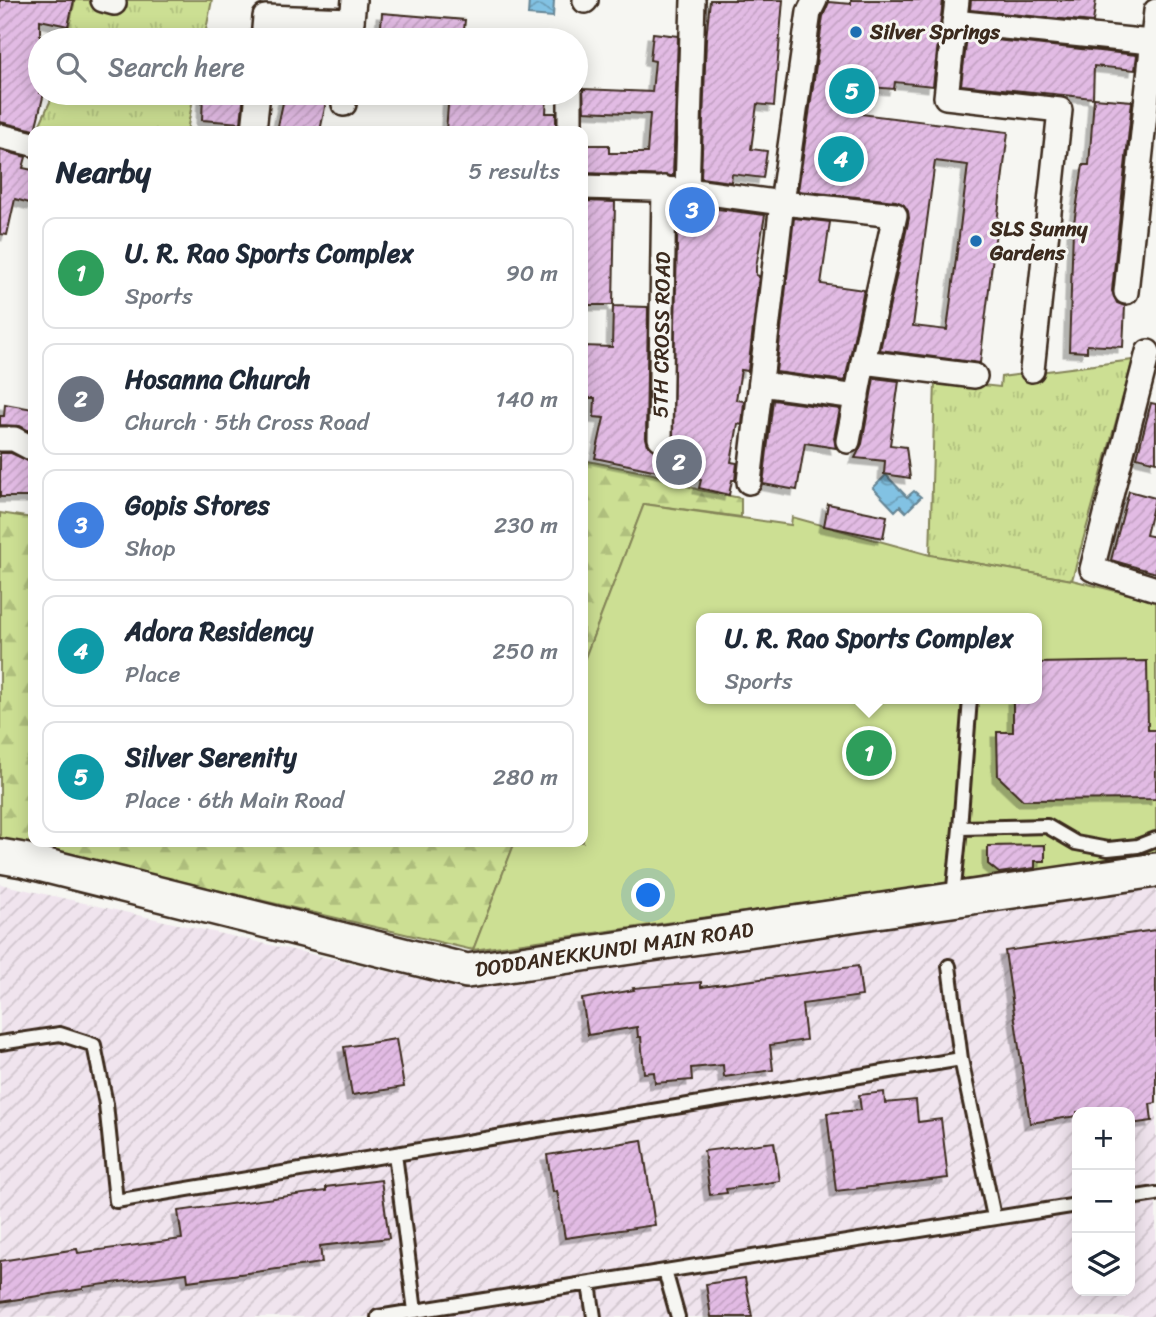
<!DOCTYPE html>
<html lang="en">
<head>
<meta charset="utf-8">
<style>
	body { margin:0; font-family:Sriracha,sans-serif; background:#f2f2f3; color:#1f2937 }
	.controls { position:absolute; right:21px; bottom:21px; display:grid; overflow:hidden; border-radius:14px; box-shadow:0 4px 18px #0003 }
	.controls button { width:63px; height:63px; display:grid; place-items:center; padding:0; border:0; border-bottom:2px solid #e0e1e3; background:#fff; color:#1f2937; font:35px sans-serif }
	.you { position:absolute; left:649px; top:896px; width:24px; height:24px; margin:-18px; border:5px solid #fff; border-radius:50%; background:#1a73e8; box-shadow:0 0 0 10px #1a73e833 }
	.badge { display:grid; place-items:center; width:46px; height:46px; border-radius:50%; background:#2563eb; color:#fff; font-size:23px; font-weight:700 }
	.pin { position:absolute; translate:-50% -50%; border:4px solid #fff; box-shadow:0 2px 7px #0006 }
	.popup { position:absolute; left:696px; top:613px; width:346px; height:91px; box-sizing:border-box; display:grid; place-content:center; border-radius:14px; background:#fff; filter:drop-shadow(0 2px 5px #0005); font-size:23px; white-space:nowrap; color:#747a83 }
	.popup b { font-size:26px; color:#1f2937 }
	.popup::after { content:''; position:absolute; left:50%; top:100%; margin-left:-14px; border:14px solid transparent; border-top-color:#fff }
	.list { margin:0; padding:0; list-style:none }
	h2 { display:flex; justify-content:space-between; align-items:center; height:91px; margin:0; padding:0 28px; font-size:30px }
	h2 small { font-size:23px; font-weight:400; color:#747a83 }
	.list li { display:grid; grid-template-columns:46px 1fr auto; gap:21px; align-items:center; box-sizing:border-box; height:112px; margin:0 14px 14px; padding:0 14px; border:2px solid #e0e1e3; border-radius:14px }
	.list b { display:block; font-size:26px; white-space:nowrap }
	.list p { margin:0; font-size:23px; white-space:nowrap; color:#747a83 }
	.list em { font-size:23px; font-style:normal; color:#747a83 }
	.icon { flex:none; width:38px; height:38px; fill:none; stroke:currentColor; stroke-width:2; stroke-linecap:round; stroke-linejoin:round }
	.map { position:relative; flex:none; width:1156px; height:1317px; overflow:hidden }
	.search { position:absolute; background:#fff; box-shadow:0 4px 18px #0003; left:28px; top:28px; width:560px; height:77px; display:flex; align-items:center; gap:18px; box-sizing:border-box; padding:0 24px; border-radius:38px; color:#747a83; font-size:26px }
	.panel { position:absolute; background:#fff; box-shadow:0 4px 18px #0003; left:28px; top:126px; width:560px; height:721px; border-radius:14px }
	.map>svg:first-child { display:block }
	.industrial { fill:url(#industrial-furrows); fill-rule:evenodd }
	.grass { fill:url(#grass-tufts); stroke:#848458; stroke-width:2 }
	.forest { fill:url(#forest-firs); stroke:#848458; stroke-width:2 }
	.pitch { fill:#ccdf93; stroke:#848458; stroke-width:2; fill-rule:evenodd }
	.water { fill:url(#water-waves); stroke:#668594; stroke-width:2 }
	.building { fill:url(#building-hatch); stroke:#3b2a1e; stroke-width:2; fill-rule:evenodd; filter:url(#shadow) }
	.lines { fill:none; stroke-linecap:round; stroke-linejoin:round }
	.lane-casing { stroke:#3b2a1e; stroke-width:18 }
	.street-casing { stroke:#3b2a1e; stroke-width:28 }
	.secondary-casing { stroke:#3b2a1e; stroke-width:38 }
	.lane { stroke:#f6f6f2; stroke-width:12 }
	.street { stroke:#f6f6f2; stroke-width:23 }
	.secondary { stroke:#f6f6f2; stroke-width:33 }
	.poi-dot { fill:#1f6fb2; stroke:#f6f6f2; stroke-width:2.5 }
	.labels { text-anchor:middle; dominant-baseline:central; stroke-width:6; stroke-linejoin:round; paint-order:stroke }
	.poi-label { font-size:21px; font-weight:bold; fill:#3b2a1e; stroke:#f6f6f2; text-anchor:start }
	.street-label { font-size:21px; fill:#3b2a1e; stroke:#f6f6f2 }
</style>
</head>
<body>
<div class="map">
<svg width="1156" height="1317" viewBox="0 0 1156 1317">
	<defs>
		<pattern id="industrial-furrows" width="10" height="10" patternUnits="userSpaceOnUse" patternTransform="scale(1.75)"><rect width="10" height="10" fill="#f0e4ee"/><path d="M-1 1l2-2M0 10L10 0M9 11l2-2" fill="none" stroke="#cfc4cc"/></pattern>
		<pattern id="grass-tufts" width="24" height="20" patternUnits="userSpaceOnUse" patternTransform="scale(1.75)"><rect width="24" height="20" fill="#ccdf93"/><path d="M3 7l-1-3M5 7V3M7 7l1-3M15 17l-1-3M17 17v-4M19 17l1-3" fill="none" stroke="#b0c07e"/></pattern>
		<pattern id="forest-firs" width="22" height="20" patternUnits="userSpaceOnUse" patternTransform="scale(1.75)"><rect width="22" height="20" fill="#ccdf93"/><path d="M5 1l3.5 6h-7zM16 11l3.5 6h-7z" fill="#b0c07e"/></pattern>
		<pattern id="water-waves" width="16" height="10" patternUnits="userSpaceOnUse" patternTransform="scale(1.75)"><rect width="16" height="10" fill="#82c2e3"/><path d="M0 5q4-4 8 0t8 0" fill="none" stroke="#6c9eb7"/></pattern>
		<pattern id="building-hatch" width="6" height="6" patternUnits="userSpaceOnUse" patternTransform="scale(1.75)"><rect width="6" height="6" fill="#e2bbe4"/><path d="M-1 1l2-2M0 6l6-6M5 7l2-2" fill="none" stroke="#c3a1c3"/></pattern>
		<filter id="shadow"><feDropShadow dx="-5.5" dy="5.5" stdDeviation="0" flood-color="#0004"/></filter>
	</defs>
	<rect width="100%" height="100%" fill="#f6f6f2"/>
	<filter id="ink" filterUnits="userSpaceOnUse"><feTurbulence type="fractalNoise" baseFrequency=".0143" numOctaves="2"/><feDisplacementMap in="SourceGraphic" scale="14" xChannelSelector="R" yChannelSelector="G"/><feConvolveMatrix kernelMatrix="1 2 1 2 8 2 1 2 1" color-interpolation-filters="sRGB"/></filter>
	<g filter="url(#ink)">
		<path class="industrial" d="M 0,884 L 453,986 L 1156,886 L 1156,1317 L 0,1317 ZM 1077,1112 L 1130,1112 L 1130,1291 L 1077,1291 Z"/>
		<path class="grass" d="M 75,0 L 212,0 L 204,40 L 66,40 Z
			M 54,93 L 194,93 L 187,131 L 62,131 L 39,126 Z
			M 1133,360 L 1072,580 L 930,555 L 935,380 L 1000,387 L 1001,377 Z"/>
		<path class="forest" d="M 583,460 L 653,474 L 699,490 L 741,498 L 741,517 L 644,504 L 583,663 Z
			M 0,513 L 33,518 L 33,842 L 515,842 L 473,950 L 0,839 Z"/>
		<path class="pitch" d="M 644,504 L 791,525 L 792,517 L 930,555 L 1072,580 L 1156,601 L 1156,854 L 473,950 L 515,842 L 583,842 L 583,663 ZM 701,618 L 1037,618 L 1037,699 L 701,699 Z"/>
		<path class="water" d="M 529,0 L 554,0 L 553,17 L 528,15 Z
			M 886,475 L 907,497 L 914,491 L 921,497 L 906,512 L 900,506 L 895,511 L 873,488 Z"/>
		<path class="building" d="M 0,0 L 74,0 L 68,26 L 40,20 L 40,93 L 44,93 L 35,130 L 0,122 Z
			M 710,0 L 783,0 L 774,106 L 757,104 L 751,149 L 767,151 L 763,178 L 732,174 L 731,182 L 701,178 L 706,39 Z
			M 851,0 L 943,0 L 933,86 L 895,82 L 894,89 L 847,85 L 844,112 L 1008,132 L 980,363 L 880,350 L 909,218 L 908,211 L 904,205 L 896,201 L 798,191 L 823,16 L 829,2 L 851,4 ZM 935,161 L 968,165 L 947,330 L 913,326 Z
			M 971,0 L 1096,0 L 1093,22 L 970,10 Z
			M 382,13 L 465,20 L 463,40 L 380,40 Z
			M 653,33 L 678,36 L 673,176 L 583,173 L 583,145 L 609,145 L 609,153 L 647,153 L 650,114 L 584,111 L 583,89 L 652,92 L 655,61 L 650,60 Z
			M 967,37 L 1137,55 L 1135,70 L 1094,66 L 1093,98 L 961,85 Z
			M 203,93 L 244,93 L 241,123 L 202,120 Z
			M 285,93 L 328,93 L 320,131 L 277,131 Z
			M 449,93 L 512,93 L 547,96 L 546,113 L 556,113 L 556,131 L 446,131 Z
			M 1094,98 L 1132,101 L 1112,291 L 1117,303 L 1125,306 L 1123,347 L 1087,345 L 1087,352 L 1069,351 L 1073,229 L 1083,165 L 1089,165 Z
			M 0,150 L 26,157 L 23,168 L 33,170 L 33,204 L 15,199 L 7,235 L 0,234 Z
			M 583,201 L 615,202 L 613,305 L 583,305 Z
			M 678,204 L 765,215 L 756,267 L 756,275 L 759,276 L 748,371 L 741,370 L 736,400 L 744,401 L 742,425 L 738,424 L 731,462 L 737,463 L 735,480 L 732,480 L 729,495 L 699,488 L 701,480 L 595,458 L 604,418 L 594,417 L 595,398 L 583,398 L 583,346 L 612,347 L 613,306 L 648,307 L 646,438 L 648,445 L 659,452 L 666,450 L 672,445 Z
			M 794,218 L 830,222 L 821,284 L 864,290 L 845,381 L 776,372 Z
			M 874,378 L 899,381 L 890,445 L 906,447 L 910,478 L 884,474 L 885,461 L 855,458 L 862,444 Z
			M 773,400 L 840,409 L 834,438 L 836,448 L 805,443 L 797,490 L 763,484 Z
			M 1151,403 L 1156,404 L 1156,462 L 1137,457 Z
			M 5,404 L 33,409 L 33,433 L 20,426 L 0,425 L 0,416 L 4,416 Z
			M 0,453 L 11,453 L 33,463 L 33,497 L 0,497 Z
			M 1129,491 L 1155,498 L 1146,535 L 1156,537 L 1156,573 L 1111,560 Z
			M 828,504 L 887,516 L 883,538 L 824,526 Z
			M 1147,661 L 1148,730 L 1156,730 L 1156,799 L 1023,800 L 998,776 L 997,732 L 1013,732 L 1013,699 L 1037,699 L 1037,663 Z
			M 1045,845 L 1045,861 L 1035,861 L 1035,868 L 999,873 L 988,864 L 988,846 Z
			M 1156,930 L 1156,1103 L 1150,1104 L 1152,1121 L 1130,1124 L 1130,1112 L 1077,1112 L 1077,1116 L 1030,1123 L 1005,951 Z
			M 858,966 L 862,996 L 802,1004 L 806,1040 L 770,1045 L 773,1070 L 724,1077 L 723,1065 L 691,1068 L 692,1080 L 655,1083 L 654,1072 L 644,1073 L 641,1037 L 638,1037 L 637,1027 L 588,1035 L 582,999 L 634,990 L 633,988 L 701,982 L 701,987 Z
			M 396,1039 L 404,1087 L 352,1095 L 344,1047 Z
			M 884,1092 L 885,1103 L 916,1100 L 918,1122 L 941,1119 L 948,1178 L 836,1191 L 827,1113 L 861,1110 L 859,1095 Z
			M 642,1140 L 655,1225 L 565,1238 L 557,1191 L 553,1192 L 547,1155 Z
			M 774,1142 L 780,1181 L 726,1189 L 727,1193 L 710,1195 L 704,1151 Z
			M 381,1180 L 389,1238 L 320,1246 L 322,1263 L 188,1281 L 187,1273 L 83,1287 L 83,1289 L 0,1302 L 0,1261 L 77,1249 L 78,1253 L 182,1239 L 178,1211 L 326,1191 L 326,1187 Z
			M 745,1278 L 752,1317 L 711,1317 L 706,1284 Z"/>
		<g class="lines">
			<g class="lane-casing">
				<path id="lane" d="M 970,699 L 960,828 L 1047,826 L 1076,843 L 1108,849 L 1138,846 L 1156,839
					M 953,897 L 960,828
					M 949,966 L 961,1059
					M 0,1043 L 60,1034 L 94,1045 L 106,1104 L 116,1201 L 961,1059 L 994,1217
					M 395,1154 L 415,1311
					M 1130,1198 L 1156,1194
					M 665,1271 L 678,1317
					M 589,1284 L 594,1317
					M 378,1317 L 1077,1205"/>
			</g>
			<g class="street-casing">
				<g id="street">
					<path d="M 103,0 L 114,3"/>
					<path d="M 957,0 L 946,97 L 1060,110 L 1032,370"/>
					<path d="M 585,1 L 586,0"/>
					<path d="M 954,22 L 1151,42"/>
					<path d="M 263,40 L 265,17 L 352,20"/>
					<path d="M 350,40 L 354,0"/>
					<path d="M 344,104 L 345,93"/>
					<path d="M 254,130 L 258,93"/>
					<path d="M 570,131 L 570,93"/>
					<path d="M 0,136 L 33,144"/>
					<path d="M 583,187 L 687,190 L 782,203 L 895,215 L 863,362 L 975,376"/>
					<path d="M 687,190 L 693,0"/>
					<path d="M 1126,292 L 1156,11"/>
					<path d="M 1148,352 L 1092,569 L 1156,589"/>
					<path d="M 761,384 L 857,397"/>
					<path id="s1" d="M 660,438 L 664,188"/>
					<path d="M 0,439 L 14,439 L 33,449"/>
					<path d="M 848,441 L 863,362"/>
					<path d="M 749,482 L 782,203 L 809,12 L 815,0"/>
				</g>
			</g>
			<g class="secondary-casing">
				<g id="secondary">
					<path id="s2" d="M 0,856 L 23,860 L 467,971 L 1156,870"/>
				</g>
			</g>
			<use href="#lane" class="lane"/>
			<use href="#street" class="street"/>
			<use href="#secondary" class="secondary"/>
		</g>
	</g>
	<g class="poi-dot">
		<circle cx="856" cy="32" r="7"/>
		<circle cx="976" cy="241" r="7"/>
	</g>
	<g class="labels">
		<g class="poi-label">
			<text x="870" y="32">Silver Springs</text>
			<text x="990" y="229">SLS Sunny<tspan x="990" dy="24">Gardens</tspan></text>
		</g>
		<g class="street-label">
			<text stroke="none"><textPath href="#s1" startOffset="103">5TH CROSS ROAD</textPath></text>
			<text stroke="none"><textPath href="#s2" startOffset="630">DODDANEKKUNDI MAIN ROAD</textPath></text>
		</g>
	</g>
</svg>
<div class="controls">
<button>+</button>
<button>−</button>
<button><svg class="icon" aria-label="layers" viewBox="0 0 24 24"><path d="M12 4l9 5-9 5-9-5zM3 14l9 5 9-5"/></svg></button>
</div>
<div class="you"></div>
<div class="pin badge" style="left:869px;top:753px;background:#2e9e5b">1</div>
<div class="popup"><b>U. R. Rao Sports Complex</b>Sports</div>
<div class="pin badge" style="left:679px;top:462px;background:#6b7280">2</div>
<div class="pin badge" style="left:692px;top:210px;background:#3f7fe0">3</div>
<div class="pin badge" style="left:841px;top:159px;background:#0f9aa8">4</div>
<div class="pin badge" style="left:852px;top:91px;background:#0f9aa8">5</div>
<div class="search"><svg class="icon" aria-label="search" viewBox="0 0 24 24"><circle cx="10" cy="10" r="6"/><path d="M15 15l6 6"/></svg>Search here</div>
<section class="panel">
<h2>Nearby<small>5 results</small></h2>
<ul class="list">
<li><span class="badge" style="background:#2e9e5b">1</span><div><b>U. R. Rao Sports Complex</b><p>Sports</p></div><em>90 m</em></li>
<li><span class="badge" style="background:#6b7280">2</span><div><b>Hosanna Church</b><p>Church · 5th Cross Road</p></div><em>140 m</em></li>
<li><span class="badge" style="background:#3f7fe0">3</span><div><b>Gopis Stores</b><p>Shop</p></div><em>230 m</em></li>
<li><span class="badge" style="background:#0f9aa8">4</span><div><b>Adora Residency</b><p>Place</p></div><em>250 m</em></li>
<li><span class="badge" style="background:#0f9aa8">5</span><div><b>Silver Serenity</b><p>Place · 6th Main Road</p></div><em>280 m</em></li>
</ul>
</section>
</div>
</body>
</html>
